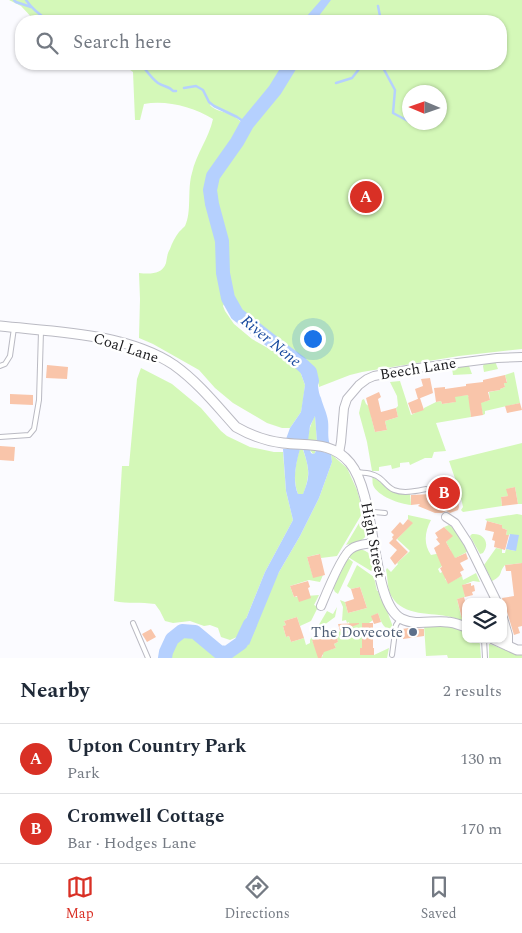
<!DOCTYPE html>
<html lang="en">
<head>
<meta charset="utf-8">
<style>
	body { margin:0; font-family:Spectral,serif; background:#f6f6f7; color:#1f2937 }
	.controls { position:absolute; right:15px; bottom:15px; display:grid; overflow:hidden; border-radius:10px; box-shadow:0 1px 4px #0004 }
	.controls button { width:45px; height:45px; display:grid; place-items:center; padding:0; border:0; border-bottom:1px solid #e0e1e3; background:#fff; color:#1f2937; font:25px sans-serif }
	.compass { position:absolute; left:402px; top:85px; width:45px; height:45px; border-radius:50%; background:#fff; box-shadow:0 1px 4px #0004; rotate:272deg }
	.you { position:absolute; left:312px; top:338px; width:18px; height:18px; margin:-12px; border:4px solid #fff; border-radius:50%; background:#1a73e8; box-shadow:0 0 0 8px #1a73e833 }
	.badge { display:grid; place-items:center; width:32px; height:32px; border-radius:50%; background:#d93025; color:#fff; font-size:16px; font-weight:700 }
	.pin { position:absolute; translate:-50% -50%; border:2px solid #fff; box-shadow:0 1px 5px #0006 }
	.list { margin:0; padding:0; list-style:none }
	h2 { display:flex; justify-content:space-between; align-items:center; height:65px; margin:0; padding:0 20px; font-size:21px }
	h2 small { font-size:16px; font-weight:400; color:#747a83 }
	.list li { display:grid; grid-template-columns:32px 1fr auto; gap:15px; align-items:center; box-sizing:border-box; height:70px; padding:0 20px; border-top:1px solid #e0e1e3 }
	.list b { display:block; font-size:19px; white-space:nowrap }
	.list p { margin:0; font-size:16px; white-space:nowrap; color:#747a83 }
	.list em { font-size:16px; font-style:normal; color:#747a83 }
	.icon { flex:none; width:28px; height:28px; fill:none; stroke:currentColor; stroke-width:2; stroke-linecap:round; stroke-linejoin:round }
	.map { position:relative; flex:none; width:522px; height:658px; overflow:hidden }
	.search { position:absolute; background:#fff; box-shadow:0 1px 4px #0004; left:15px; right:15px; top:15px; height:55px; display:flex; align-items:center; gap:12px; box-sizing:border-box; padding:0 18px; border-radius:20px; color:#747a83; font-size:19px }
	.sheet { height:205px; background:#fff }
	nav { display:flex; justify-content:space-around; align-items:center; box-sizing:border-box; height:70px; border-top:1px solid #e0e1e3; background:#fff; font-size:14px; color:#747a83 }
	nav a { display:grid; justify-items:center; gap:2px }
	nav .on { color:#d93025 }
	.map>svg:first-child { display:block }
	.green { fill:#d4f8b8; fill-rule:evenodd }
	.water { fill:#b5d0fe }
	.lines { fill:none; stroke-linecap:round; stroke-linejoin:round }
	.stream { stroke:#b5d0fe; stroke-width:2.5 }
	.river { stroke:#b5d0fe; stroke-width:14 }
	.building { fill:#f9c5aa }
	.service-casing { stroke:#babac3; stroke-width:6 }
	.minor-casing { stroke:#babac3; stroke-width:10 }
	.tertiary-casing { stroke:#babac3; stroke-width:11 }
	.service { stroke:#fff; stroke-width:4 }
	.minor { stroke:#fff; stroke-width:8 }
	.tertiary { stroke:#fff; stroke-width:9 }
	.service-dot { fill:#5c6f8a; stroke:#fff; stroke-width:2 }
	.labels { text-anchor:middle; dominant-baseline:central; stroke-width:5; stroke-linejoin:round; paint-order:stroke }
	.street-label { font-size:15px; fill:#1a1a1d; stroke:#fff }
	.service-label { font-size:15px; fill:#4e5e75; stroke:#fff; text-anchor:end }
	.water-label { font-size:16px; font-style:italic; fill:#17499e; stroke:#fff }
</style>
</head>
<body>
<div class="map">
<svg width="522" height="658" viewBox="0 0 522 658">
	<rect width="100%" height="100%" fill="#fbfbff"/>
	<path class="green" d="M 9,0 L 522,0 L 522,349 L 459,356 L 362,372 L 350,375 L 319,387 L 317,374 L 312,366 L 299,355 L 237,314 L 228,298 L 223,273 L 222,241 L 212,204 L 210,190 L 213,176 L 233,147 L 247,124 L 237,117 L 214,106 L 210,102 L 210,105 C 215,111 223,111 230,114 C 234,116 238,119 241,122 L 241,125 L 210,178 L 208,192 L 211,216 L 219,244 L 219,270 L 221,285 L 226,300 L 223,306 L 225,311 L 234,324 L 252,339 L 289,360 L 300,371 L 305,385 L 303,401 L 301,412 L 290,428 L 282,428 L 267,423 L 233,403 L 215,388 L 199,370 L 153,344 L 139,338 L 140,299 L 139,273 C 149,274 162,275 166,263 C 167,258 167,254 170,249 C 172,243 175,237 179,232 C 180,231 184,227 185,226 C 192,212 187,189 192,173 C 196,154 209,138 213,119 C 193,107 167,100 144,104 L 140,120 L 135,120 L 133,72 L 123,65 L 115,64 L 501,64 L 501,21 L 35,21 L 21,6 ZM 410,92 L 440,92 L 440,122 L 410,122 Z
		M 495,361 L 498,369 L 484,372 L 483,366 L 485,362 Z
		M 466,365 L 469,366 L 472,374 L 453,375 L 452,368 Z
		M 141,368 L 172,384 L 201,408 L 221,431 L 227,436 L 250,447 L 274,452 L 283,452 L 286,491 L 293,520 L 265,572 L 244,624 L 237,637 L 230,640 L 221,637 L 218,628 L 210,625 L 204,626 L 190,621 L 173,623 L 165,621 L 160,611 L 155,604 C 141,602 128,604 114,601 L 122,466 L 129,466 L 137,379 Z
		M 514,372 L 520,403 L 485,411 L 485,414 L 483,415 L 481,406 L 470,408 L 471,417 L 436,423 L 446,451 L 434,452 L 432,458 L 425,458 L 410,465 L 409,462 L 400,463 L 400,467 L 392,469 L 391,465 L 379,467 L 379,471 L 372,471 L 367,442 L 359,413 L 362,400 L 364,399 L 366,404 L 371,408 L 371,416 L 375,432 L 387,430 L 385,421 L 398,417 L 396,408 L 398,406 L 397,396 L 390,382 L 400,381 L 411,415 L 415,413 L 414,410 L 424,410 L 424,408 L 436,402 L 441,401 L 442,404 L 455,402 L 455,396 L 468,395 L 468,397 L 479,396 L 483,402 L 490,400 L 489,392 L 500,390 L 500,389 L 505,387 L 504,383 L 507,382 L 505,375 Z
		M 315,415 L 317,442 L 315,453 L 313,454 C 303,444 310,426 315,415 Z
		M 522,443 L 522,504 L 518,504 L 515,487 L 507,489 L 508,496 L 501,497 L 502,506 L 463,512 L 461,510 L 463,507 L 459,490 L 449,461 Z
		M 301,445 C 309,465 311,474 303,495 L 298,494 C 292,479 296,460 301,445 Z
		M 331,454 L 347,468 L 357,490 L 363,512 L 337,556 L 321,558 L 319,554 L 307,557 L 313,577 L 323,575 L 320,582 L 309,580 L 290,586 L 294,597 L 319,595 L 314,605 L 318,607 L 311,621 L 300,626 L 297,617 L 284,621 L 286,625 L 283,626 L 286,637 L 289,636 L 291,642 L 304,638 L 306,645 L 310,643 L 310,640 L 327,611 L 333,614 L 337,607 L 335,617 L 320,628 L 317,638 L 312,640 L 319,657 L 322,657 L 323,655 L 321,649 L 328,647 L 329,650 L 336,648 L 334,644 L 338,642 L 336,633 L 350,627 L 349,622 L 347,623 L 346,620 L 342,621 L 343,607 L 340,600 L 345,602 L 348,613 L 367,608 L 360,587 L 351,589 L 347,586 L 357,565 L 374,577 L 377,591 L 378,591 L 381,600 L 383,600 L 393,627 L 389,630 C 383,627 380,620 378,613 L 372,616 L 373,620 L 369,623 L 362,623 L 362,629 L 356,629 L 356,636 L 362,636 L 362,648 L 360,648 L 360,655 L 374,655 L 389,648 L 387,658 L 171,658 L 166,652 L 172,639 L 182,631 L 195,632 L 219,652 L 227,653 L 241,643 L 279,572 L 300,536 L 319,498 L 332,462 Z
		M 372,477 L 381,482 L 385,487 L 395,493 L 410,493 L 411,505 C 400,504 377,496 373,485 C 372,482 373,479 372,477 Z
		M 517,514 L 522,515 L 522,563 L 505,565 C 498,573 504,575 492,581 L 484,565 L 496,548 L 502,549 L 502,553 L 505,553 L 506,549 L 516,551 L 510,534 L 509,535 L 506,535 L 507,530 L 502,528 L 502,525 L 487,521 L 485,519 Z
		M 408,515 L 431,520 C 425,531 423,544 431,555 L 436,554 L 446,554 L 451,551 L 446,542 L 452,536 L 444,527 L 449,525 C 459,530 463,542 467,552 L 442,565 L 442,566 L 438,569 L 440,573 L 449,569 L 445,579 L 448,583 L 462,576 L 463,580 L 476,573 L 480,582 L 473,581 L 463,585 L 465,597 L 457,599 L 461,616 L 466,615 L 466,622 C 461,620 456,618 451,617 C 431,612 404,617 392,597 C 387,590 388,578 386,570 L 387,568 L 391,572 L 398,564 L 397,563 L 410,551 L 397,539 L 412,523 L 408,519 Z
		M 364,516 C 370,539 367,539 346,545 L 362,518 Z
		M 472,534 C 485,533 490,544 483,553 L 480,554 L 470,536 Z
		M 359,549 C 373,552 372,558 373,571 L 371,571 L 348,557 L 352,552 Z
		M 348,558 L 353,562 L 338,594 L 335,592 L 333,588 Z
		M 424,625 L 447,625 L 466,630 L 466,639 L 477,639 L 480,644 L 481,658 L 448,658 L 447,655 L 426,656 Z
		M 489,644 L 490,644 L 513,653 L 522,655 L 522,658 L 489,658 Z"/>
	<path class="water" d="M 321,0 L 331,0 L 315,21 L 305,21 L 306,17 Z
		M 307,362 C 322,375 315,384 321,398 C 323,406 327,413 328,421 C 329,429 327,437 330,445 L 317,442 L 315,416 L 310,426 L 308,441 L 286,439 L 290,428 L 301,412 L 305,385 L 300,371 Z
		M 283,449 L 300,449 C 296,463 292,480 298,494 L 303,494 C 311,475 309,468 303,449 L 310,450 L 311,453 L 313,454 L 315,453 L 316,450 L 331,454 L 332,462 L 319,498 L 300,536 L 279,572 L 249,645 L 237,637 L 244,624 L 265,572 L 293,520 L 286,491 Z
		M 510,534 L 519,535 L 516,551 L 506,549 Z"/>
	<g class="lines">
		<path class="stream" d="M 14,0 L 16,2 L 31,7
			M 26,0 C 32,9 40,15 49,21
			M 378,6 L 381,21
			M 141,64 C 146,70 151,78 158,83 C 164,87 169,86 173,91 L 176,91
			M 381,64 L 395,90 L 393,113 L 410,122
			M 336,83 L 352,78 L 363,64
			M 184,88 L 196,86 L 203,90 L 209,102 L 214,106 L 237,117 L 247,124"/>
		<path class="river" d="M 291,64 L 275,90 L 247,124 L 237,142 L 213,176 L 210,190 L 212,204 L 222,241 L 223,273 L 228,298 L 237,314 L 279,347 L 299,362 L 310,372 L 312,381
			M 165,658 L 166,652 L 172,639 L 182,631 L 195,632 L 219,652 L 227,653 L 241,643 L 250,624"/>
	</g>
	<path class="building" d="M 47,365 L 68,367 L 67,379 L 46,378 Z
		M 505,375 L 507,383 L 504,383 L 505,387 L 500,389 L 500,390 L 488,392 L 490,400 L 481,403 L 483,415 L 471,417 L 468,395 L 455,397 L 456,402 L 442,404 L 441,401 L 436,402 L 434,388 L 445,387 L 445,389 L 466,386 L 466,384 L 483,382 L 483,380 Z
		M 430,378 L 433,393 L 418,399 L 415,389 L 423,386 L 421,379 Z
		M 379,392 L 381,397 L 378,399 L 381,412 L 396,408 L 398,417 L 385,421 L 387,430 L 375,432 L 366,398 Z
		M 10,394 L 33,395 L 33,405 L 10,404 Z
		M 420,398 L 424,410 L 412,414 L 408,403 Z
		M 520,403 L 522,410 L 507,413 L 505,406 Z
		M 0,446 L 15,447 L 14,461 L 0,460 Z
		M 446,475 L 447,482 L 451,481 L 452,492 L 457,492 L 459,507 L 458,510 L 450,513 L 446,511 L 442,513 L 435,513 L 418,506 L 420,504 L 411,505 L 411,495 L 431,494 L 430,490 L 441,488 L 439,476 Z
		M 515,487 L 518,504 L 502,506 L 501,497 L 508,496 L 506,489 Z
		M 408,519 L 413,523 L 396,540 L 408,552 L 395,565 L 390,558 L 397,550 L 389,543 L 393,539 L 392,537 L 394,535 L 391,532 L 400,522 L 403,525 Z
		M 487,521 L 502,525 L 502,528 L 507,530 L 506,535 L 509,535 L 505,550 L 494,547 L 495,541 L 492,540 L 494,532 L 485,530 Z
		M 444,527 L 453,536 L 446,542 L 455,558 L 466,553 L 468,559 L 460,563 L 464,570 L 460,572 L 462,576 L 448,584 L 440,568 L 442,567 L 434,548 L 440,544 L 436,539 L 438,538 L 435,533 Z
		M 320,554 L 325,575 L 313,578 L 307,557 Z
		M 522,563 L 522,626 L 518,627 L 520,633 L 514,635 L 505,605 L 504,606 L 502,598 L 514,596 L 511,571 L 506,571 L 505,565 Z
		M 308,581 L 310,587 L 308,588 L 311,598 L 299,602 L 297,596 L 294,597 L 290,586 Z
		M 471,583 L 471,586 L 474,585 L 475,591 L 472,592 L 473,595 L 465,597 L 462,585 Z
		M 360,587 L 367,608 L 348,613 L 345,602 L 354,599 L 351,589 Z
		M 464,597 L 466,605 L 466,620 L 462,619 L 457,599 Z
		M 378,613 L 381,622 L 374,624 L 371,616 Z
		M 297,617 L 304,638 L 291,642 L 289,636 L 286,637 L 283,626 L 286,625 L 284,621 Z
		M 359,623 L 359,624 L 340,631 L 338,624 Z
		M 362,623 L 373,623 L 373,648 L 374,648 L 374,655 L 360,655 L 360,648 L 362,648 L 362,636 L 356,636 L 356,629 L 362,629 Z
		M 409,628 L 424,629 L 424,636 L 403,639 L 402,629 Z
		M 151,629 L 156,637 L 147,642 L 142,634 Z
		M 336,633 L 338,642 L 334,644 L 336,648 L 324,652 L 321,658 L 318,658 L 312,640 Z"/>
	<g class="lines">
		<g class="service-casing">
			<path id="service" d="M 0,366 L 5,364 L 10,356 L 14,328
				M 0,437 L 29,435 L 34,429 L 39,400 L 41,331
				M 356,472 C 366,473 375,473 382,480 C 386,484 389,488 394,490 C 404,494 416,491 426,489
				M 369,513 L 374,512 L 385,513
				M 133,623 L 148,658
				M 484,639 L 485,658
				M 392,655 L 396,625 L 400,619"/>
		</g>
		<g class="minor-casing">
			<path id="minor" d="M 339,453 L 341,442 L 344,408 L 347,399 L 359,385 L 367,379 L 374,376 L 418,368 L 497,358 L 522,357
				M 446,517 L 455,523 L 468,543 L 497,602
				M 321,606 C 326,594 342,554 351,549 C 357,544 367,544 374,543
				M 503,618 L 508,635 L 508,646"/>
		</g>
		<g class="tertiary-casing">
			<path id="tertiary" d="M 0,326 C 55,332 126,333 174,365 C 198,382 217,406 236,427 C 250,435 266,441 283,443 C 308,446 332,441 350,463 C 378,497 370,604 402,619 C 416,626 433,620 447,622 C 453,622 460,625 466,627
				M 493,639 L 517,650 L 522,650"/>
		</g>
		<use href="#service" class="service"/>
		<use href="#minor" class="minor"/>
		<use href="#tertiary" class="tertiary"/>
	</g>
	<circle class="service-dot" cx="413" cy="632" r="5"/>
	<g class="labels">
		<g class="street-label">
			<text transform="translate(126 348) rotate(18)">Coal Lane</text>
			<text transform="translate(418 369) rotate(-9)">Beech Lane</text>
			<text transform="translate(373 540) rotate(79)">High Street</text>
		</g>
		<g class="service-label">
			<text x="403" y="632">The Dovecote</text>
		</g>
		<g class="water-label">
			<text transform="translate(271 341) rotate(39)">River Nene</text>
		</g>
	</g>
</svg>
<div class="controls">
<button><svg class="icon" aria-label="layers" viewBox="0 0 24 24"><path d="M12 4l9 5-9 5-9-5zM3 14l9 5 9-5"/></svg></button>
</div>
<svg class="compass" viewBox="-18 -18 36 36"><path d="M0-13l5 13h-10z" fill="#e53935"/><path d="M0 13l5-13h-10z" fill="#747a83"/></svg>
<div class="you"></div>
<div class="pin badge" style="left:366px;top:197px">A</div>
<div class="pin badge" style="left:444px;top:493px">B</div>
<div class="search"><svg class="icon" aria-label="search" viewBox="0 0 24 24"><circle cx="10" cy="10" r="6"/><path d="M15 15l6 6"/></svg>Search here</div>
</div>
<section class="sheet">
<h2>Nearby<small>2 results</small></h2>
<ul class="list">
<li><span class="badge">A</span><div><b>Upton Country Park</b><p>Park</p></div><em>130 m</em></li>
<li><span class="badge">B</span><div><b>Cromwell Cottage</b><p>Bar · Hodges Lane</p></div><em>170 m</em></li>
</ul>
</section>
<nav>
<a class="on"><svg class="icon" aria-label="map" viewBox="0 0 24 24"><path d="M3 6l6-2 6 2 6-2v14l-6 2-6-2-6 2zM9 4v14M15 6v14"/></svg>Map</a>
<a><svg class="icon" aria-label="directions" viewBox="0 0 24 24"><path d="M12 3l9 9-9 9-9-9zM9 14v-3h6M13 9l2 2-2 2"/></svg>Directions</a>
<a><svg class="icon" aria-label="saved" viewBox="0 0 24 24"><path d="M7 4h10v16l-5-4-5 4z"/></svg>Saved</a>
</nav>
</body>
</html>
